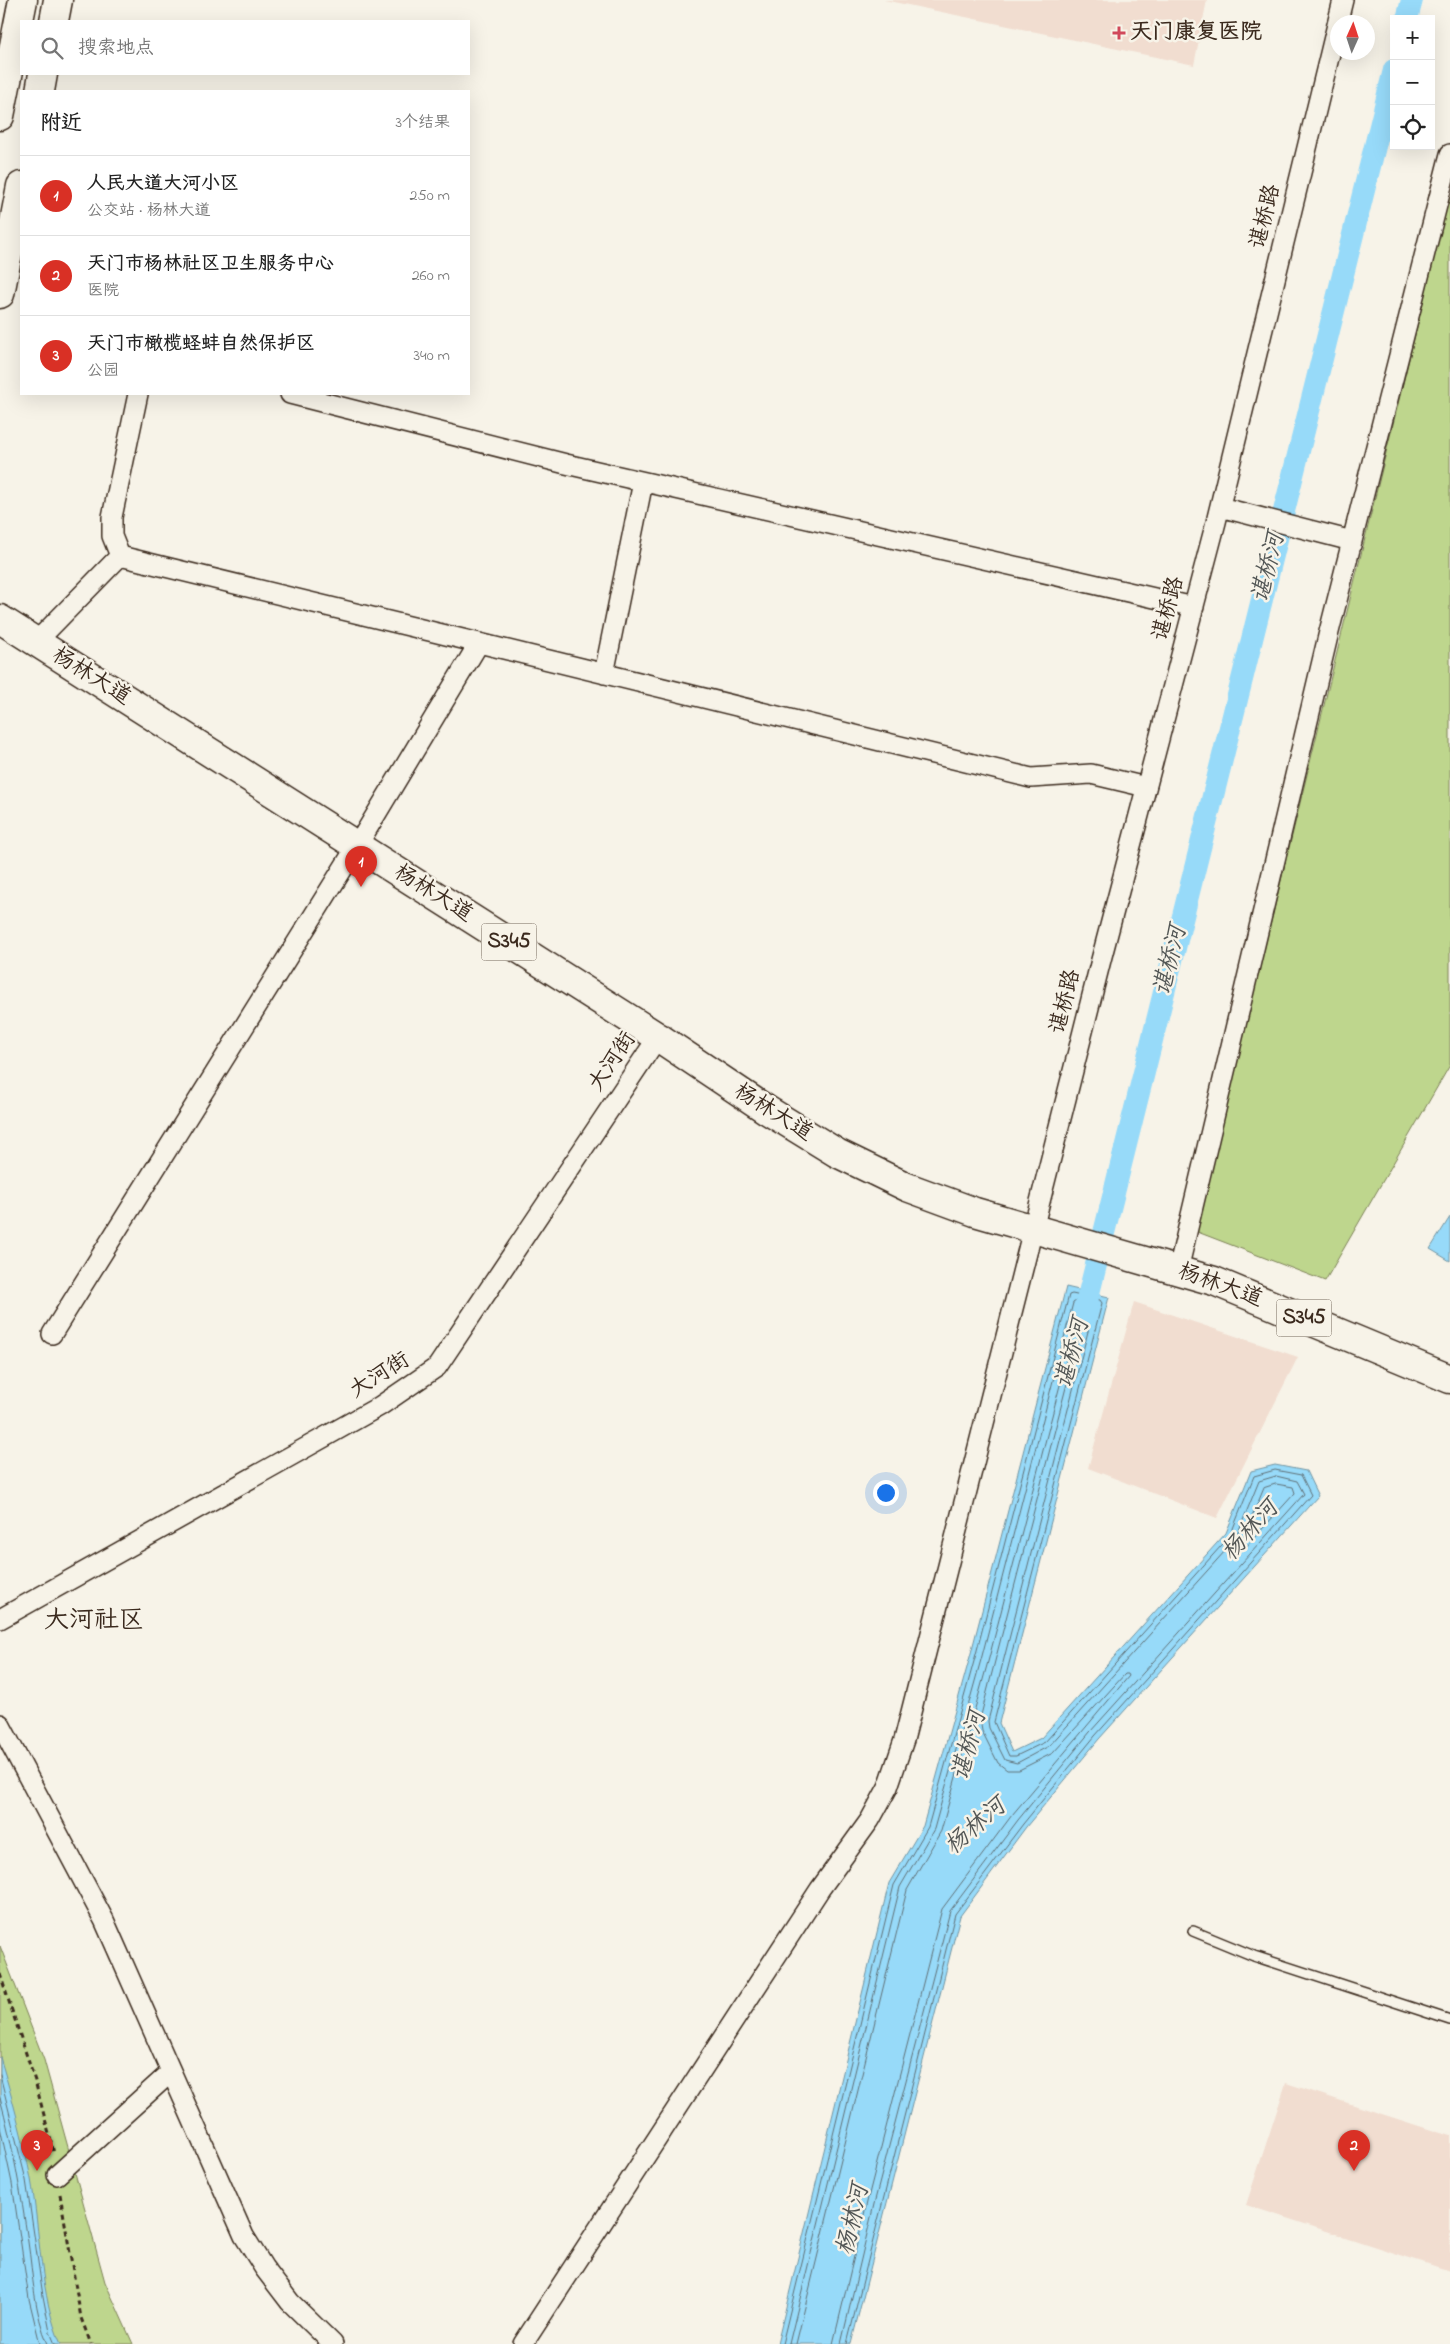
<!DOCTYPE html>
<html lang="zh">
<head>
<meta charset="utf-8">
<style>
	body { margin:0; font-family:"Indie Flower","LXGW WenKai TC",sans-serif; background:#f2f2f2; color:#222 }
	.controls { position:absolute; right:15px; top:15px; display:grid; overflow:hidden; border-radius:0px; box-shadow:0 5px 20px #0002 }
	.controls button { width:45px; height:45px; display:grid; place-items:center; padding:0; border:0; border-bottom:1px solid #e0e0e0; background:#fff; color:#222; font:25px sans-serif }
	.compass { position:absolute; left:1330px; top:15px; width:45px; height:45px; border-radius:50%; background:#fff; box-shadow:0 5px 20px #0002; rotate:3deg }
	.you { position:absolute; left:885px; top:1492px; width:18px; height:18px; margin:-12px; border:4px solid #fff; border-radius:50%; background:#1a73e8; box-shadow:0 0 0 8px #1a73e833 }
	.badge { display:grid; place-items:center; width:32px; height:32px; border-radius:50%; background:#d93025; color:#fff; font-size:16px; font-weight:700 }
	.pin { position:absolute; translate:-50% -41px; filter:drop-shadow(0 1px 2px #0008) }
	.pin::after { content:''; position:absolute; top:26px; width:18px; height:15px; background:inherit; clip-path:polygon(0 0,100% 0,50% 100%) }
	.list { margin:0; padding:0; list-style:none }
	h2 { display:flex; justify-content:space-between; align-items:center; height:65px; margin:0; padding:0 20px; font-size:21px }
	h2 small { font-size:16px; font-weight:400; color:#767676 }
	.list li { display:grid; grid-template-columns:32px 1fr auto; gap:15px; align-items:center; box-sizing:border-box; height:80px; padding:0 20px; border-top:1px solid #e0e0e0 }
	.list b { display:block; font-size:19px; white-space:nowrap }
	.list p { margin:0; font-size:16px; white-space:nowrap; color:#767676 }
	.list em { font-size:16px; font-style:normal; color:#767676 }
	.icon { flex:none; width:28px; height:28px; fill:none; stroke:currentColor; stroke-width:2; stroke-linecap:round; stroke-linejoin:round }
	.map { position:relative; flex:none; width:1450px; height:2344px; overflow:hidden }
	.search { position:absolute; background:#fff; box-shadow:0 5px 20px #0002; left:20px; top:20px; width:450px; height:55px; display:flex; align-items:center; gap:12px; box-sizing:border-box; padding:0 18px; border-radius:0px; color:#767676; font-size:19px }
	.panel { position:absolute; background:#fff; box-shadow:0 5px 20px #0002; left:20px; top:90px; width:450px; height:305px; border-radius:0px }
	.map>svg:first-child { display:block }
	.built { fill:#f1ddd0 }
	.green { fill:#bed68d; stroke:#7c8056 }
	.water { fill:#97daf9; stroke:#7294a1 }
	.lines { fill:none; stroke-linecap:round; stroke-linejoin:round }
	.shore { stroke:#607076; stroke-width:1 }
	.canal { stroke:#97daf9; stroke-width:22 }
	.lane-casing { stroke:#3b2a1e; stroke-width:12 }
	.street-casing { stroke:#3b2a1e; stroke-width:22 }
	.primary-casing { stroke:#3b2a1e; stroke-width:31 }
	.path { stroke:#3b2a1e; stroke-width:3; stroke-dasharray:5 4; stroke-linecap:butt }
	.lane { stroke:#f7f3e8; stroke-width:9 }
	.street { stroke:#f7f3e8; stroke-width:19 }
	.primary { stroke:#f7f3e8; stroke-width:28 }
	.poi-dot { fill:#d1495b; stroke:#f7f3e8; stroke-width:2 }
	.labels { text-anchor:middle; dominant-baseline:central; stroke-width:5; stroke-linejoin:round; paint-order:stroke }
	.shield { fill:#f7f3e8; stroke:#73665b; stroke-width:1 }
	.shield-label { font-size:21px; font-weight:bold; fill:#3b2a1e }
	.poi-label { font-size:22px; font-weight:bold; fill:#3b2a1e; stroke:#f7f3e8; text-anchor:start }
	.street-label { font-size:22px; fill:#3b2a1e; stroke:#f7f3e8 }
	.water-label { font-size:24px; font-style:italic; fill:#525655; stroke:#f7f3e8 }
	.quarter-label { font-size:25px; fill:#3b2a1e; stroke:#f7f3e8 }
</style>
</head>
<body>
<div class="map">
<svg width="1450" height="2344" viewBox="0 0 1450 2344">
	<rect width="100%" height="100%" fill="#f7f3e8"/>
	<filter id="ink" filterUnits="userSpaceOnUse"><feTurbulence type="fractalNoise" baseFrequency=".02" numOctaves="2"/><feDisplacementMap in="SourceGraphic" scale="10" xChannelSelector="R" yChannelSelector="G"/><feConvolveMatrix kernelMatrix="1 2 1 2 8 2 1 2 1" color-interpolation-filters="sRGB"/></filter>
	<g filter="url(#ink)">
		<path class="built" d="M 884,0 L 1207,0 L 1194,65 Z
			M 1134,1302 L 1298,1357 L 1217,1518 L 1088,1468 Z
			M 1286,2083 L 1450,2136 L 1450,2271 L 1246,2205 Z"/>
		<path class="green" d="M 1450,192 L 1450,1065 L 1325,1281 L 1195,1231 Z
			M 0,1946 L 44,2060 L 105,2282 L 133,2344 L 0,2344 Z"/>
		<path class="water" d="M 1450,1217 L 1450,1261 L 1430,1249 Z
			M 1066,1287 L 1109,1297 L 999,1723 L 1012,1752 L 1041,1738 L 1226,1533 L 1251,1471 L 1275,1465 L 1306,1471 L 1318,1496 L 1099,1739 L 1026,1827 L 960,1916 L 851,2344 L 777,2344 L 889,1883 L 923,1826 L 971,1653 Z
			M 0,2057 C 12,2097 23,2138 31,2179 C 40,2230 40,2298 61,2344 L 0,2344 Z"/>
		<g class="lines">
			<path class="shore" d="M 1276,1484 L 1293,1487 L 1295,1493 L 1244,1549 L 1241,1549 L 1240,1546 L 1264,1488 Z
				M 0,2075 L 26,2180 L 43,2296 L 50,2332 L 55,2344
				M 0,2098 C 13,2146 21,2193 28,2242 C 33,2275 34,2313 48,2344
				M 0,2127 L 12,2183 L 29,2299 L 40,2344
				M 782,2344 L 894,1885 L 928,1827 L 976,1654 L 1069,1295 L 1072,1294 L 1100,1300 L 1102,1303 L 994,1722 L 1009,1756 L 1016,1756 L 1045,1742 L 1230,1536 L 1254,1476 L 1275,1470 L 1301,1475 L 1311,1495 L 1095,1736 L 1023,1824 L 955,1914 L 847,2344
				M 789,2344 L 900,1887 L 934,1829 L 982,1656 L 1073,1303 L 1076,1301 L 1093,1305 L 1094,1308 L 988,1721 L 989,1728 L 1005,1760 L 1017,1763 L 1049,1746 L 1235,1540 L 1259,1481 L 1276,1476 L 1297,1481 L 1304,1494 L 1090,1732 L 1018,1820 L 950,1911 L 875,2200 L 841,2344
				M 796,2344 L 907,1890 L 941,1831 L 989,1658 L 1079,1312 L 1083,1310 L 1085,1314 L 980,1719 L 982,1731 L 998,1763 L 1007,1770 L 1019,1770 L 1053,1753 L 1125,1674 L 1128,1674 L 1129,1676 L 1012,1815 L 942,1909 L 868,2198 L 833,2344"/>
			<path class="canal" d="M 1407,19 L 1412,0
				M 1082,1321 L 1394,70"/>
			<g class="lane-casing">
				<path id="lane" d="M 1193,1931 L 1254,1956 L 1450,2020"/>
			</g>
			<g class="street-casing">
				<path id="street" d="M 290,394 L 566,464 L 1194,607
					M 1220,507 L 1352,541
					M 120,556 L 112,536 L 112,517 L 138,394
					M 36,642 L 120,556 L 479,643 L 357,846 L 52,1334
					M 479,643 L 1031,778 L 1091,774 L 1146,787
					M 604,674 L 643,482
					M 1178,1270 L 1328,636 L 1450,154
					M 0,1619 L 380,1406 L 437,1367 L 658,1037
					M 0,1724 L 104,1920 L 244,2236 L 264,2268 L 290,2302 L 333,2344
					M 57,2175 L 171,2072
					M 523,2344 L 820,1889 L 870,1820 L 888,1787 L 904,1740 L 1101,960 L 1216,522 L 1343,0"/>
			</g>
			<g class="primary-casing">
				<path id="primary" d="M 54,21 L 58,0
					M 40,91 L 43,74
					M 0,116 L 23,0
					M 0,294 L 21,186
					M 0,619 L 658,1037 L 767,1110 L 837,1153 L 907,1187 L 975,1212 L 1214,1281 L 1450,1379"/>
			</g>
			<path class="path" d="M 0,1974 L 35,2081 L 54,2153
				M 60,2194 L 81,2318 L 91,2344"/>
			<use href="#lane" class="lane"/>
			<use href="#street" class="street"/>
			<use href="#primary" class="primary"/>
		</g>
	</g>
	<path class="poi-dot" d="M1116.5 25.5h5v5h5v5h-5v5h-5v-5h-5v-5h5z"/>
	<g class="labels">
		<g class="shield">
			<rect x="481.5" y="923.5" width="55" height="37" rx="4"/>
			<rect x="1276.5" y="1299.5" width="55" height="37" rx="4"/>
		</g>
		<g class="shield-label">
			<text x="509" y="942">S345</text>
			<text x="1304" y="1318">S345</text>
		</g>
		<g class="poi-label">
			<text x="1130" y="33">天门康复医院</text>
		</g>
		<g class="street-label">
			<text transform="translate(1266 217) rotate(-76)">谌桥路</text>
			<text transform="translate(1169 609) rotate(-75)">谌桥路</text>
			<text transform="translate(91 677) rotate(32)">杨林大道</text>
			<text transform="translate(433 894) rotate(32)">杨林大道</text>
			<text transform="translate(1066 1002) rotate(-76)">谌桥路</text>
			<text transform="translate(613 1062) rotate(-56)">大河街</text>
			<text transform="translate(773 1113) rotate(32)">杨林大道</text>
			<text transform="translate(1220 1286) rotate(20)">杨林大道</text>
			<text transform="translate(380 1376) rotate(-32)">大河街</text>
		</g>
		<g class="water-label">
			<text transform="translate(1269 568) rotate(-76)">谌桥河</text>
			<text transform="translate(1171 961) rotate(-76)">谌桥河</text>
			<text transform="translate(1073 1354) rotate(-75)">谌桥河</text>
			<text transform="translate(1251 1531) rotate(-48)">杨林河</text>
			<text transform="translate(970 1746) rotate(-75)">谌桥河</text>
			<text transform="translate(976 1827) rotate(-41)">杨林河</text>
			<text transform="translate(854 2220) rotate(-77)">杨林河</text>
		</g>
		<g class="quarter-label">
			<text x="94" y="1621">大河社区</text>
		</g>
	</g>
</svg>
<div class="controls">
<button>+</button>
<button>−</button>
<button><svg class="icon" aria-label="locate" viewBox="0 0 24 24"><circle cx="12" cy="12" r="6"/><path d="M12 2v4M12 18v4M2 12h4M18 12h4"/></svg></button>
</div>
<svg class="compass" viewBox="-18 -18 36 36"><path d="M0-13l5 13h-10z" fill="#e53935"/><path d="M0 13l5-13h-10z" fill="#767676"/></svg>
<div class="you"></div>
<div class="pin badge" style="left:361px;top:887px">1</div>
<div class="pin badge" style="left:1354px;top:2171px">2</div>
<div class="pin badge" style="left:37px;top:2171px">3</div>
<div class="search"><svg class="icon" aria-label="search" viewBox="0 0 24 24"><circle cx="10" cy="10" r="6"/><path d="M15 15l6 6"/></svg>搜索地点</div>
<section class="panel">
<h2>附近<small>3个结果</small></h2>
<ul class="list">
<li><span class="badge">1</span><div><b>人民大道大河小区</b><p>公交站 · 杨林大道</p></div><em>250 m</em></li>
<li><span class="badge">2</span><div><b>天门市杨林社区卫生服务中心</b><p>医院</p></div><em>260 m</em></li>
<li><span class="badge">3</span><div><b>天门市橄榄蛏蚌自然保护区</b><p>公园</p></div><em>340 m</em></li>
</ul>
</section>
</div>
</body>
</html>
